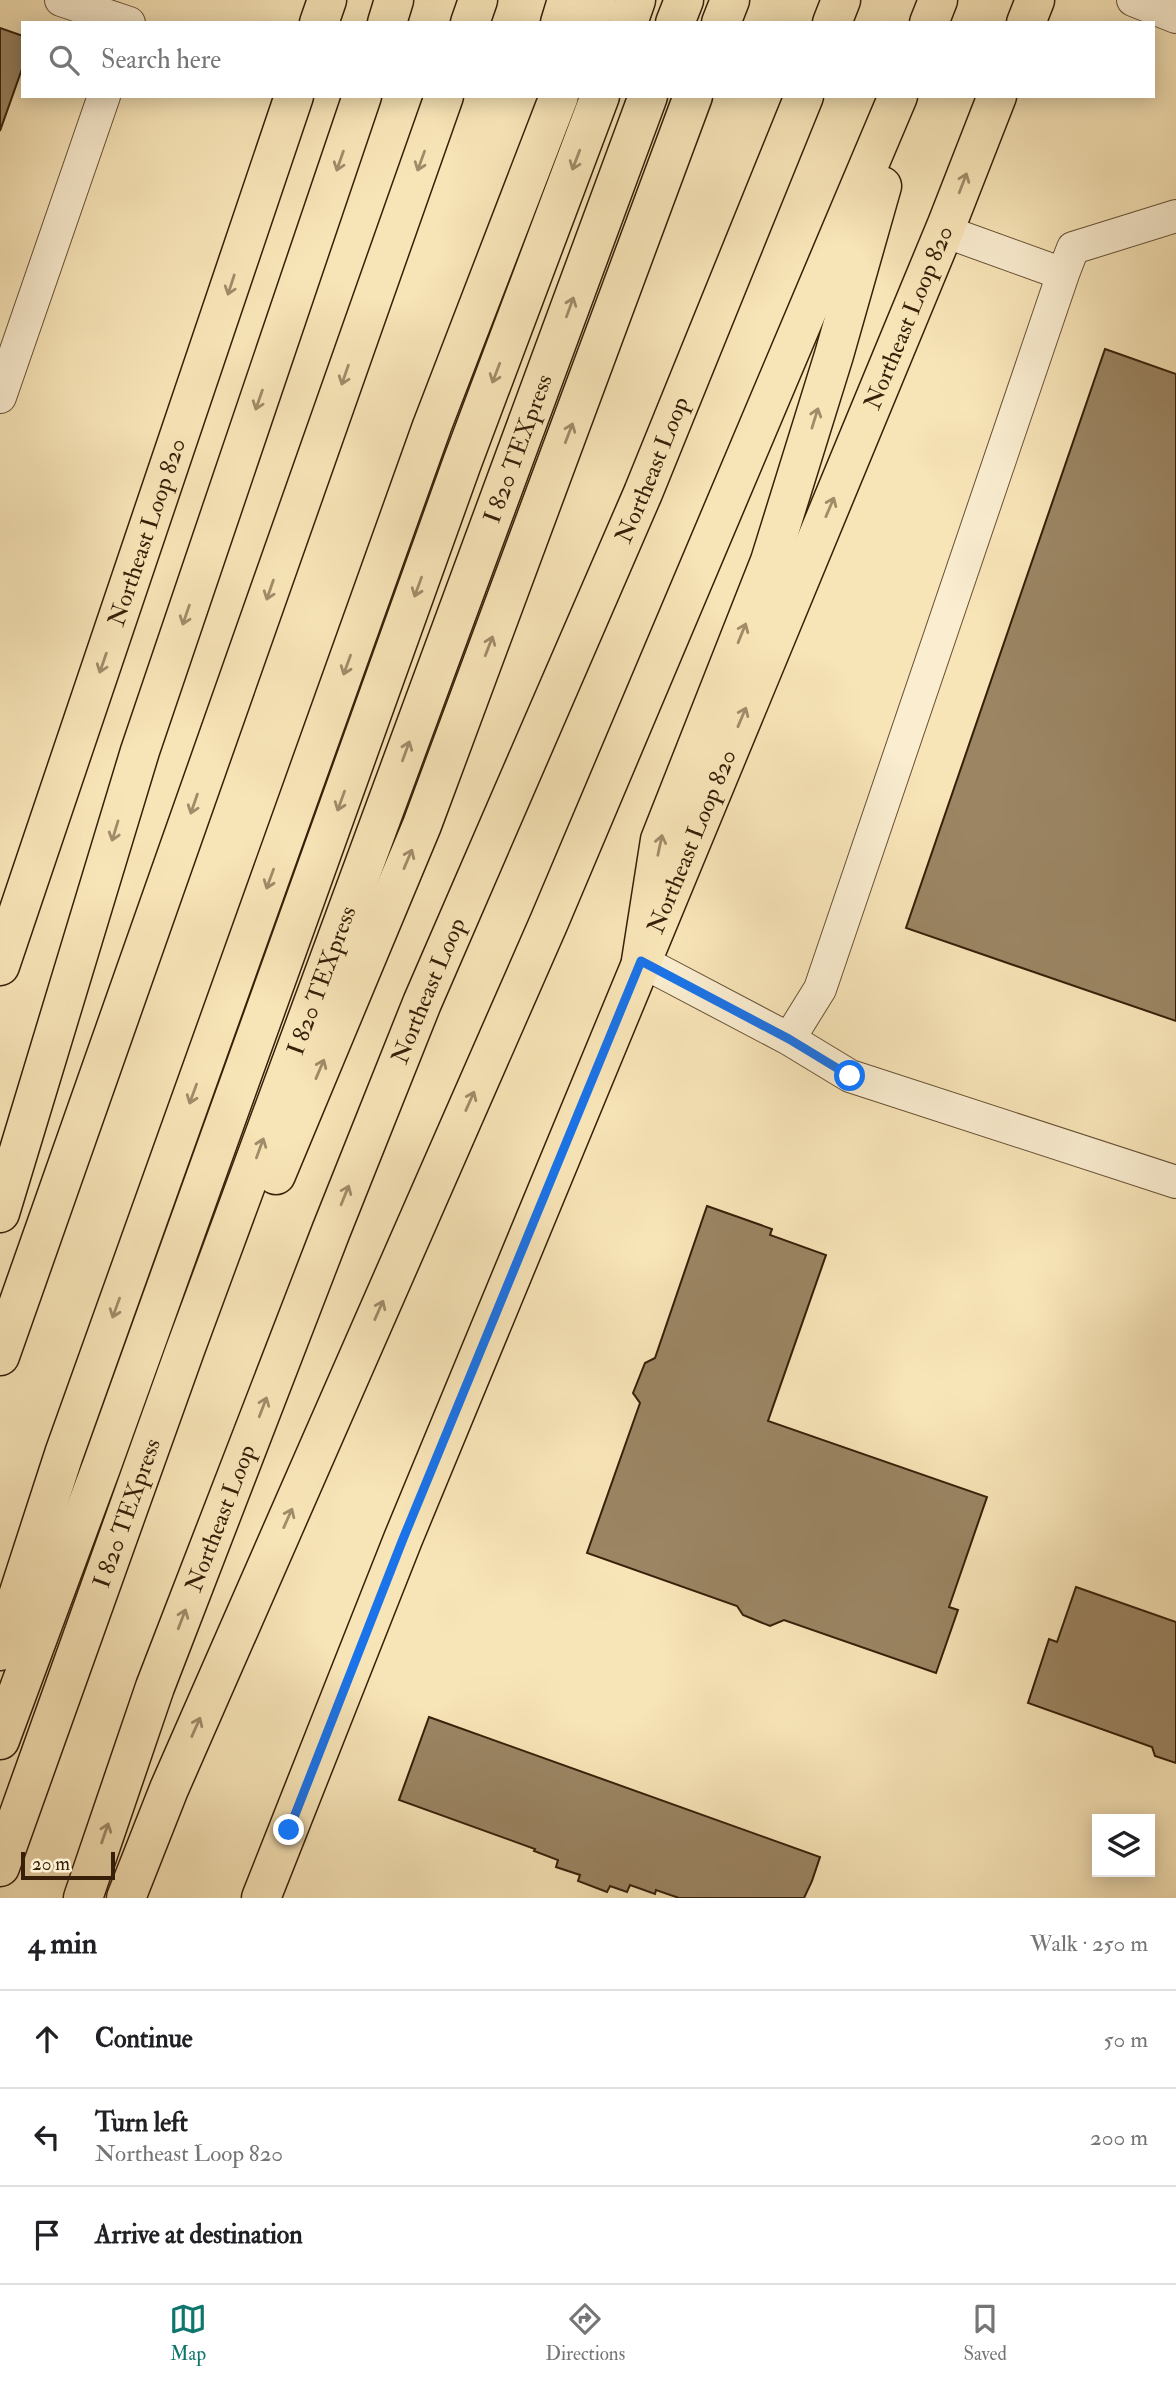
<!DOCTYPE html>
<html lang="en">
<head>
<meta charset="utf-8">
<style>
	body { margin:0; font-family:"IM FELL Double Pica",serif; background:#f6f6f6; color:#202124 }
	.controls { position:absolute; right:21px; bottom:21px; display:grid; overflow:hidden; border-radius:0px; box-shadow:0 4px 18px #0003 }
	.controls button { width:63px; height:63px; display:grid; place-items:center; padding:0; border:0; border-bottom:2px solid #e0e0e0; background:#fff; color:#202124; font:35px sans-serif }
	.scale { position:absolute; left:21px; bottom:18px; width:94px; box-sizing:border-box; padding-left:7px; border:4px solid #371f09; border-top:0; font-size:19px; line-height:24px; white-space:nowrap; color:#371f09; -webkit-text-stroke:5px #faedd0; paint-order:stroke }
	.stop { position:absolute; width:21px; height:21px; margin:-16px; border:5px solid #1a73e8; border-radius:50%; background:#fff }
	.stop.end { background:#1a73e8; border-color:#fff; box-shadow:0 2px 7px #0008 }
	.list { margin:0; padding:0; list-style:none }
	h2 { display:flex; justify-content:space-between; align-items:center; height:91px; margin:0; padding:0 28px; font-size:30px }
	h2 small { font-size:23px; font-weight:400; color:#757577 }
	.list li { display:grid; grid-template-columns:46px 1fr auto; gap:21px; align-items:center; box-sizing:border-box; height:98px; padding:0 28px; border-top:2px solid #e0e0e0 }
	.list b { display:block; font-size:26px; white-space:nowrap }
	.list p { margin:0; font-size:23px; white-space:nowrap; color:#757577 }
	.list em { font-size:23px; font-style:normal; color:#757577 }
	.icon { flex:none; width:38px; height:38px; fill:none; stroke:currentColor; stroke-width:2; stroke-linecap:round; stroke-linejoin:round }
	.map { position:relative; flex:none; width:1176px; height:1898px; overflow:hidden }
	.search { position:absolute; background:#fff; box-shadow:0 4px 18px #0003; left:21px; right:21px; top:21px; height:77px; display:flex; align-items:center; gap:18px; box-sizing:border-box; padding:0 24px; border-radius:0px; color:#757577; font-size:26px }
	.sheet { height:385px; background:#fff }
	nav { display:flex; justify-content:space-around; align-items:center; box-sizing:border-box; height:98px; border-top:2px solid #e0e0e0; background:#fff; font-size:19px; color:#757577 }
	nav a { display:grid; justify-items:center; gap:4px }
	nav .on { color:#0f766e }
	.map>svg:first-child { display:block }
	.building { fill:#9b8563; stroke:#371f09; stroke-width:2 }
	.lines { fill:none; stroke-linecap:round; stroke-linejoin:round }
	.minor-casing { stroke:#675034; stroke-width:34 }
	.major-casing { stroke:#371f09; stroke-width:41 }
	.highway-casing { stroke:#371f09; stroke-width:41 }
	.minor { stroke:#faedd0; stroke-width:32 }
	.major { stroke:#f7e4b7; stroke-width:38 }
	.highway { stroke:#f7e4b7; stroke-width:38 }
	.oneway { stroke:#a18b69 }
	.route { stroke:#1a73e8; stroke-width:9 }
	.labels { text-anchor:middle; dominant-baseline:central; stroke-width:5; stroke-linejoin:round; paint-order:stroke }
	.street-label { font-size:24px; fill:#371f09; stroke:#faedd0 }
</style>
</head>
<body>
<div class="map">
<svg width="1176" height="1898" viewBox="0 0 1176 1898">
	<rect width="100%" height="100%" fill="#f7e4b7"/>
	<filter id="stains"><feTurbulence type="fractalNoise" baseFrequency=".00286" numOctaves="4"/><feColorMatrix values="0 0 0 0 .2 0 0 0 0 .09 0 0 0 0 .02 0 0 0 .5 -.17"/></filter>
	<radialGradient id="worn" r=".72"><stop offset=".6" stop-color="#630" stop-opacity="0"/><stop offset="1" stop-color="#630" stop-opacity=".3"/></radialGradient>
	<path class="building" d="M 0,28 L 23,36 L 23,66 L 0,131 Z
		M 1105,349 L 1176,374 L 1176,1021 L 906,928 Z
		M 707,1206 L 772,1229 L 770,1235 L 826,1255 L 768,1421 L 987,1497 L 949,1607 L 958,1610 L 936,1673 L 784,1620 L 770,1626 L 743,1615 L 737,1606 L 587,1553 L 640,1403 L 633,1393 L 645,1363 L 655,1358 Z
		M 1076,1587 L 1176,1622 L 1176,1763 L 1155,1756 L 1152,1747 L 1028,1703 L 1049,1639 L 1057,1642 Z
		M 429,1717 L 820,1857 L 812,1881 L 804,1898 L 679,1898 L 656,1890 L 655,1894 L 630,1885 L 627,1892 L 610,1886 L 607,1892 L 578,1881 L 580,1875 L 556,1867 L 558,1860 L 534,1851 L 535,1849 L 399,1800 Z"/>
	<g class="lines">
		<g class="minor-casing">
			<path id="minor" d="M 61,0 L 129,23
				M 1133,0 L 1176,17
				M 944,231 L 1063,274 L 1073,248 L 1176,216
				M 0,397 L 104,96
				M 641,961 L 789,1039 L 820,989 L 1063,274
				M 789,1039 L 850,1076 L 1176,1182"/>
		</g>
		<g class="major-casing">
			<g id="major">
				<path d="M 319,23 L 327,0"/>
				<path d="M 1026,23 L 1035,0"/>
				<path id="s1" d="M 0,966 L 294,96"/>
				<path id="s2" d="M 261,1898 L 403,1539 L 947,224 L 997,96"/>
			</g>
		</g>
		<g class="highway-casing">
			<g id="highway">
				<path d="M 387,23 L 394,0"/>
				<path d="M 470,23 L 478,0"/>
				<path d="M 560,23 L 567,0"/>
				<path d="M 588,23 L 597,0"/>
				<path d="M 628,23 L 636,0"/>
				<path d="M 675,23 L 684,0"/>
				<path d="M 721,23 L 730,0"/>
				<path d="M 832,23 L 841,0"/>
				<path d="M 929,23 L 938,0"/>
				<path d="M 641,961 L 660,840 L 770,561 L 834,355 L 882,186"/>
				<path d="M 276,1175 L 422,825 L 693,96"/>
				<path d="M 0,1213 L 140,751 L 362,96"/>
				<path d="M 0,1356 L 444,96"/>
				<path d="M 0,1651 L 64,1454 L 432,426 L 559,96"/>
				<path d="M 0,1740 L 102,1465 L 462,463 L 600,96"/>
				<path id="s3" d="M 0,1867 L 185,1350 L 648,96"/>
				<path id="s4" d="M 83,1898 L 155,1687 L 331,1231 L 422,1003 L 643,493 L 804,96"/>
				<path d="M 126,1898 L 169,1789 L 549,922 L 898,96"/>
			</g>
		</g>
		<use href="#minor" class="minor"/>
		<use href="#major" class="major"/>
		<use href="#highway" class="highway"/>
	</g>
	<defs><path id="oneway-shaft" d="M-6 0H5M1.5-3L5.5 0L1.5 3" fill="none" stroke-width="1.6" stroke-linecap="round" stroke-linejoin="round" transform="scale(1.75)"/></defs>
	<g class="oneway">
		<use href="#oneway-shaft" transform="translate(576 160) rotate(111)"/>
		<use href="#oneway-shaft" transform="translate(340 161) rotate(109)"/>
		<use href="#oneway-shaft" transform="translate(421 161) rotate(110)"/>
		<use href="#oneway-shaft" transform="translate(963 183) rotate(-69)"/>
		<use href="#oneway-shaft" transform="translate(231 285) rotate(108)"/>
		<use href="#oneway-shaft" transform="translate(570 307) rotate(-70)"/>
		<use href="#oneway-shaft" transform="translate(496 373) rotate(111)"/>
		<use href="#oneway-shaft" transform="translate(345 375) rotate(109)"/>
		<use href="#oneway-shaft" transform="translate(259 400) rotate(109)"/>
		<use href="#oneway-shaft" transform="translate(815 418) rotate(-73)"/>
		<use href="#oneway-shaft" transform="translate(569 433) rotate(-69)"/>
		<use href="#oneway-shaft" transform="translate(830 507) rotate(-67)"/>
		<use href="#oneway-shaft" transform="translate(418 587) rotate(110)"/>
		<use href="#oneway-shaft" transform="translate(270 590) rotate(109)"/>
		<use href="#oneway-shaft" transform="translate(186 615) rotate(109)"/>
		<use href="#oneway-shaft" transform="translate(742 633) rotate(-68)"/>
		<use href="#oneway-shaft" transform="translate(489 646) rotate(-69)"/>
		<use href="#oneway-shaft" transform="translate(103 663) rotate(109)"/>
		<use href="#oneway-shaft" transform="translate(347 665) rotate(110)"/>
		<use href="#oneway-shaft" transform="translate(742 717) rotate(-67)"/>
		<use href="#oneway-shaft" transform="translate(406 751) rotate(-70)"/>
		<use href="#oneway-shaft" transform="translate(341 801) rotate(110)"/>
		<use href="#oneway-shaft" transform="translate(194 804) rotate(109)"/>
		<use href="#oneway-shaft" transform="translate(115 831) rotate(107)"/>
		<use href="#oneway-shaft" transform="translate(660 845) rotate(-78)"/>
		<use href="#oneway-shaft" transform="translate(408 859) rotate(-67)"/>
		<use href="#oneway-shaft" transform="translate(270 879) rotate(110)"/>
		<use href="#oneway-shaft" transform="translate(320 1069) rotate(-67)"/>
		<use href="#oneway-shaft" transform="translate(193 1094) rotate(110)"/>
		<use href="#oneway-shaft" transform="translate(470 1101) rotate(-66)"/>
		<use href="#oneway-shaft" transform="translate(260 1148) rotate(-70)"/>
		<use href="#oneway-shaft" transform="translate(345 1195) rotate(-68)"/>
		<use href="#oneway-shaft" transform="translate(116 1308) rotate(110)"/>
		<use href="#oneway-shaft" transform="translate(379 1310) rotate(-66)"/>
		<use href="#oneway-shaft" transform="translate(263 1407) rotate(-69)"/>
		<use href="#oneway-shaft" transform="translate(288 1518) rotate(-66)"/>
		<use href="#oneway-shaft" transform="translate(182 1619) rotate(-69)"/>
		<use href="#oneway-shaft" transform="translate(196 1727) rotate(-66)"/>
		<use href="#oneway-shaft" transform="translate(105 1833) rotate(-71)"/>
	</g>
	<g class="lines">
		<path class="route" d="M 289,1830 L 403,1539 L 641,961 L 789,1039 L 850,1076"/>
	</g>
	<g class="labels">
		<g class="street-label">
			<text stroke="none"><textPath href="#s2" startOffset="1708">Northeast Loop 820</textPath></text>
			<text stroke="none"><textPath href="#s3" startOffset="1510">I 820 TEXpress</textPath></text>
			<text stroke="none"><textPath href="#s4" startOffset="1538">Northeast Loop</textPath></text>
			<text stroke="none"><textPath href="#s1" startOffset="458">Northeast Loop 820</textPath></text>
			<text stroke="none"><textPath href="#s2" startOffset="1141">Northeast Loop 820</textPath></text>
			<text stroke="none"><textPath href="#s3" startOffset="943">I 820 TEXpress</textPath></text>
			<text stroke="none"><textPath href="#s4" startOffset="971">Northeast Loop</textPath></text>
			<text stroke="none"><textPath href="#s3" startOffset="376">I 820 TEXpress</textPath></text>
			<text stroke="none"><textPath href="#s4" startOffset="404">Northeast Loop</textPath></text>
		</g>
	</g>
	<rect width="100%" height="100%" filter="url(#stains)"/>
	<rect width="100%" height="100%" fill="url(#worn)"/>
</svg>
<div class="controls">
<button><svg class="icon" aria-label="layers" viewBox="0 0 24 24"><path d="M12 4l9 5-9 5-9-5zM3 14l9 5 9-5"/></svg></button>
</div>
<div class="scale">20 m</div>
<div class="stop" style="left:850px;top:1076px"></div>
<div class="stop end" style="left:289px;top:1830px"></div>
<div class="search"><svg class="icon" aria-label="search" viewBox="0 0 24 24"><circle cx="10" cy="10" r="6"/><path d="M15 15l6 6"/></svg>Search here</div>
</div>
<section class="sheet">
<h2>4 min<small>Walk · 250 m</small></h2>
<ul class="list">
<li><svg class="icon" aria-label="ahead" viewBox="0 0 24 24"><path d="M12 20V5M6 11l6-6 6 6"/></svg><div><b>Continue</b></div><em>50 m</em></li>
<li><svg class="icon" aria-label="left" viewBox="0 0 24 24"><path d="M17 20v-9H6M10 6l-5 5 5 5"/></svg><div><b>Turn left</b><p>Northeast Loop 820</p></div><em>200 m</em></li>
<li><svg class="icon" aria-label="arrive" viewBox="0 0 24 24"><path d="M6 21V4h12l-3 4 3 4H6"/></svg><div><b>Arrive at destination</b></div></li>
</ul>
</section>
<nav>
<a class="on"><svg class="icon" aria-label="map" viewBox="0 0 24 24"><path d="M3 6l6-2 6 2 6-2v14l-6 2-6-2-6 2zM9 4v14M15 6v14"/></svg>Map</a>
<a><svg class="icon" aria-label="directions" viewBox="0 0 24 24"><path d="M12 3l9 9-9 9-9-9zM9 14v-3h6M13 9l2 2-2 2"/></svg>Directions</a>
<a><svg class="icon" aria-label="saved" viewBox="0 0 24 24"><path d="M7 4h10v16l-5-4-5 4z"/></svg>Saved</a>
</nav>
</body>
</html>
